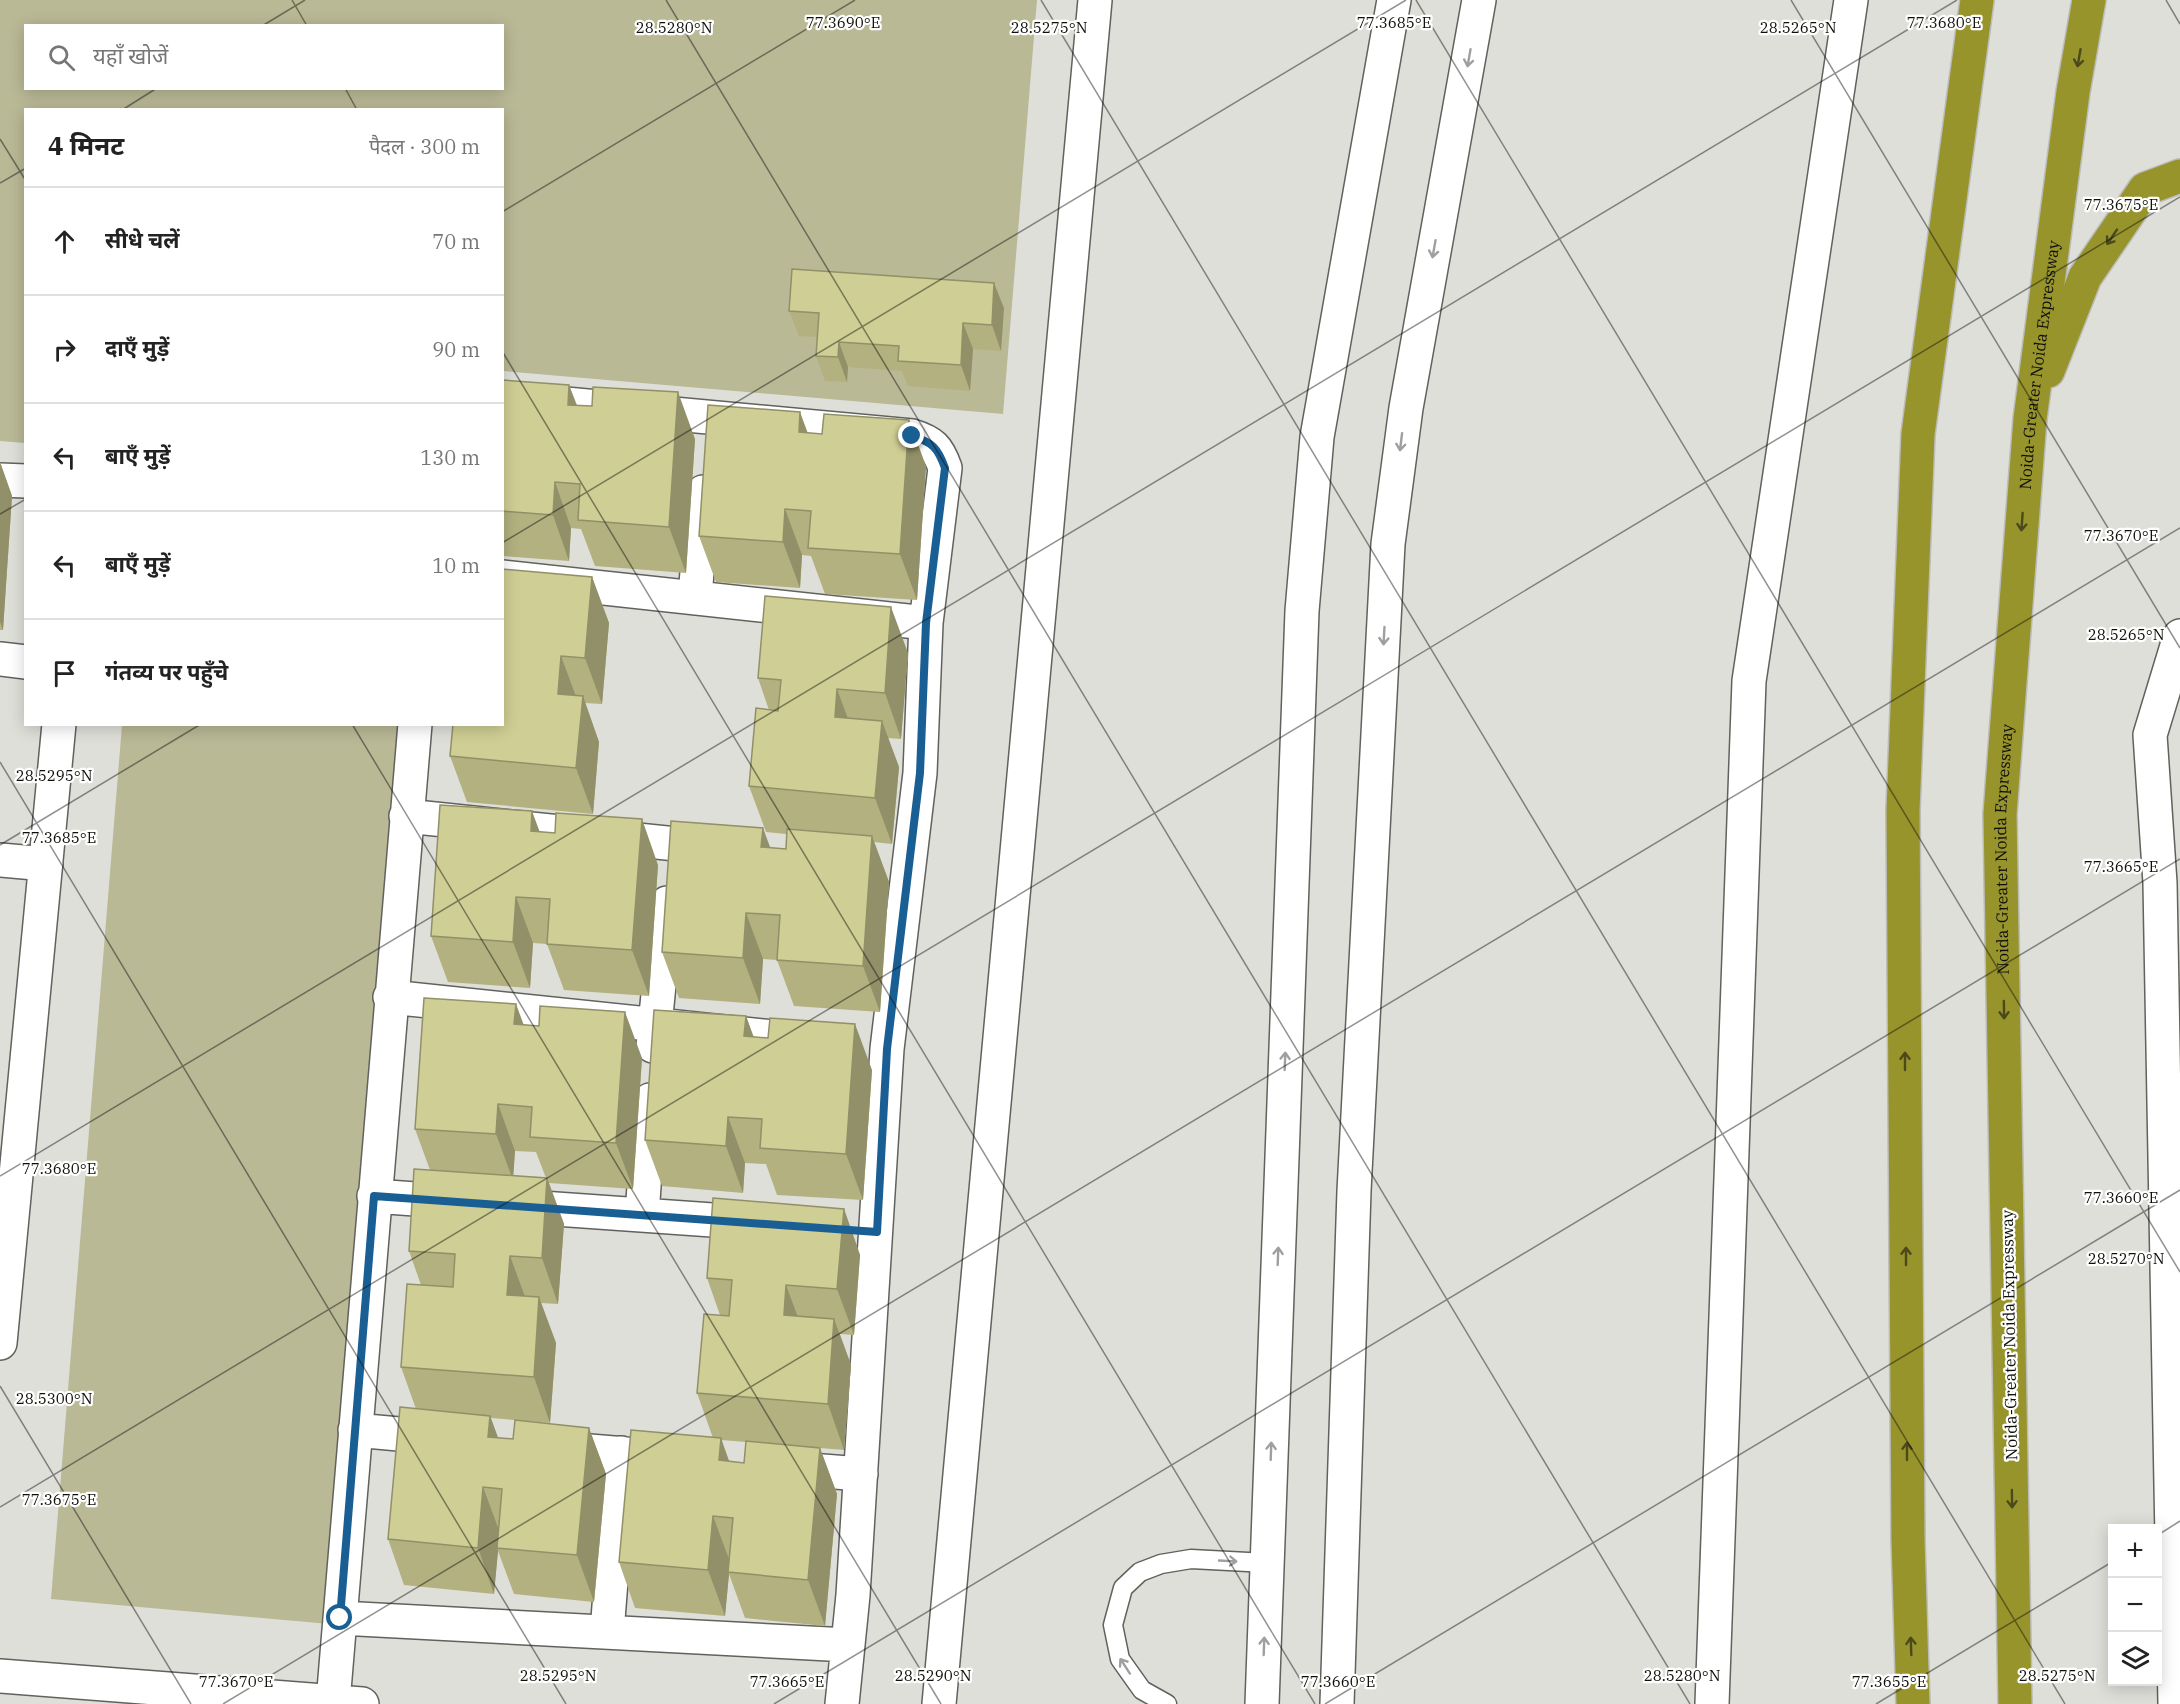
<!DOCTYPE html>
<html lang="hi">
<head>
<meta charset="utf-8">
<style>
	body { margin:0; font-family:"IBM Plex Serif","Noto Sans Devanagari",serif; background:#f6f6f6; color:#222 }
	.controls { position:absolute; right:18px; bottom:18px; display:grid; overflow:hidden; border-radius:0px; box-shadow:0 3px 15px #0003 }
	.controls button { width:54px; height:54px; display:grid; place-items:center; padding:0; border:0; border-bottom:2px solid #e0e0e0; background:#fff; color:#222; font:30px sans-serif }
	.stop { position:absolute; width:18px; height:18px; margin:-14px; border:4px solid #195f94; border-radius:50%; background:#fff }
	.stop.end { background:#195f94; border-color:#fff; box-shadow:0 2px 6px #0008 }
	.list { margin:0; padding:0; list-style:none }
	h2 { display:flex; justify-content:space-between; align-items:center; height:78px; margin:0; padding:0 24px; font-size:26px }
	h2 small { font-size:20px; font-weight:400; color:#767676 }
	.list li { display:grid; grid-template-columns:39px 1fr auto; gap:18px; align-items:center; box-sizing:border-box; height:108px; padding:0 24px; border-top:2px solid #e0e0e0 }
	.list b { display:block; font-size:22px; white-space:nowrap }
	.list em { font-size:20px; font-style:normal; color:#767676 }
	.icon { flex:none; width:33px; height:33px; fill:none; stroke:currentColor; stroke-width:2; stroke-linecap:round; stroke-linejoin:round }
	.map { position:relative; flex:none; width:2180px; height:1704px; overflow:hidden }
	.search { position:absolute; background:#fff; box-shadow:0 3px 15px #0003; left:24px; top:24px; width:480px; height:66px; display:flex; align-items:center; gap:15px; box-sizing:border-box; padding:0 21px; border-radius:0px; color:#767676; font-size:22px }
	.panel { position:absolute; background:#fff; box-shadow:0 3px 15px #0003; left:24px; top:108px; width:480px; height:618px; border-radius:0px }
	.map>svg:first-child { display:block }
	.green { fill:#b9b996; fill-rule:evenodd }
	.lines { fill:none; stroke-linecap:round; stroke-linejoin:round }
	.lane-casing { stroke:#61615d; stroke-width:21 }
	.street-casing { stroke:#61615d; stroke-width:36 }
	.secondary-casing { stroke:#61615d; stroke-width:36 }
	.highway-casing { stroke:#bcbcbb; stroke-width:36 }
	.lane { stroke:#fff; stroke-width:18 }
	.street { stroke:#fff; stroke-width:33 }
	.secondary { stroke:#fff; stroke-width:33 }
	.highway { stroke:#97942b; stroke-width:33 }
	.wall { fill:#b2b17f; fill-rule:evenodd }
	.shaded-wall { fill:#919068 }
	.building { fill:#cfce94; stroke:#919068; stroke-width:1.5 }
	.oneway { stroke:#9f9f9e }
	.oneway2 { stroke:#4c4a1a }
	.route { stroke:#195f94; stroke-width:8 }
	.ticks { fill:none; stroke:#0e0e0d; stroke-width:1.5; stroke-opacity:0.45 }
	.labels { text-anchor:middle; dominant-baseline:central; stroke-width:4.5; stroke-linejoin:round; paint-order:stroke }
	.street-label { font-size:16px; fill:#0e0e0d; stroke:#fffffe }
	.ticks-label { font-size:15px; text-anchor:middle; fill:#0e0e0d; stroke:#fffffe; stroke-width:4.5; stroke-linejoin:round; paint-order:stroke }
</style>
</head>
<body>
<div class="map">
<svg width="2180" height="1704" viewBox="0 0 2180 1704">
	<rect width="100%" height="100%" fill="#dfdfda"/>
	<path class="green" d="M 0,0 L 1037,0 L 1003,414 L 503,371 L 502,110 L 26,110 L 25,443 L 0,441 ZM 26,26 L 502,26 L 502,88 L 26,88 Z
		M 122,725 L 403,725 L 329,1624 L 51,1599 Z"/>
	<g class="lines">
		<g class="lane-casing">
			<path id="lane" d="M 1167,1704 L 1142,1690 L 1120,1659 L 1113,1625 L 1123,1588 L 1140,1572 L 1161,1564 L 1191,1559 L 1267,1563"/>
		</g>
		<g class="street-casing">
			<path id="street" d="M 502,398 L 912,436 C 932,442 938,448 945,468 L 926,623 L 920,773 L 887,1049 L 853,1595 L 842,1704
				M 0,480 L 26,481
				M 502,577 L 926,623
				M 695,598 L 703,492
				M 0,659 L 26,662
				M 406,816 L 715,848
				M 0,860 L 46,864
				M 390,997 L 812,1041
				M 653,1046 L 667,903
				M 374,1196 L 456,1202
				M 513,1206 L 755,1223
				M 642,1215 L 650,1100
				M 0,1343 L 59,724
				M 355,1430 L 443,1438
				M 554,1448 L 673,1458
				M 784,1468 L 861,1474
				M 340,1618 L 848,1645
				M 607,1632 L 621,1453
				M 0,1676 L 362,1704
				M 333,1702 L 415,724
				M 939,1704 L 1095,0"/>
		</g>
		<g class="secondary-casing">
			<path id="secondary" d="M 1262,1704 L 1302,611 L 1317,437 L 1394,0
				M 1337,1704 L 1354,1191 L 1388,544 L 1406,408 L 1479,0
				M 1712,1704 L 1749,681 L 1851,0
				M 2175,1704 L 2160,883 L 2150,735 L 2180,636"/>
		</g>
		<g class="highway-casing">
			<g id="highway">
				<path d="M 2048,371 L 2085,277 L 2145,189 L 2180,176"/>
				<path d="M 1913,1704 L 1908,1540 L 1903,810 L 1918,434 L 1977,0"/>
				<path id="s1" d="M 2015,1704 L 2000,814 L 2030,419 L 2073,92 L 2089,0"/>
			</g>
		</g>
		<use href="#lane" class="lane"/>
		<use href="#street" class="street"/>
		<use href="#secondary" class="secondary"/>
		<use href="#highway" class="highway"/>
	</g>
	<path class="wall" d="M 1004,308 L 1001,351 L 973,349 L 970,391 L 908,386 L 902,371 L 848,367 L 847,382 L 825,381 L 816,356 L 817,337 L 799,336 L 789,311 Z
		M 502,380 L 569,385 L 577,405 L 695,439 L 686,573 L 595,566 L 581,529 L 571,528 L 569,561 L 502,556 Z
		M 807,433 L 926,466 L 917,600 L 825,594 L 811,556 L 802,555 L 800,588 L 716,582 L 699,536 Z
		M 0,462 L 12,496 L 3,630 L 0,630 Z
		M 592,577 L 609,623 L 602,704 L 585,703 L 599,742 L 593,814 L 467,802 L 450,756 L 502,724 Z
		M 908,653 L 901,739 L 888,738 L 899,767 L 892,844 L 874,842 L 889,882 L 880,1012 L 794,1006 L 777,960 L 763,959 L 760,1004 L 679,998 L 662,952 L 770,848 L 786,849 L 786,834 L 766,832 L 749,786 L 769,710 L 758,678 Z
		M 540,832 L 658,865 L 649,996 L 564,990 L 547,944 L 533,943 L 530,988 L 448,982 L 431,936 Z
		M 746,1016 L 753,1037 L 872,1070 L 863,1200 L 777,1195 L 766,1164 L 745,1163 L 743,1193 L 662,1186 L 645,1140 Z
		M 524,1025 L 642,1058 L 633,1189 L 549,1183 L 564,1224 L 558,1304 L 541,1303 L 556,1343 L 550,1423 L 491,1418 L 498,1438 L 513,1439 L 589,1428 L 606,1474 L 594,1602 L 514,1594 L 498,1551 L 494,1594 L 404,1585 L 388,1539 L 416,1409 L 401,1367 L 421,1285 L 409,1251 L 430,1170 L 415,1129 ZM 515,1151 L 536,1152 L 546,1178 L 513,1176 Z
		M 844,1209 L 860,1255 L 854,1335 L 840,1334 L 851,1365 L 844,1450 L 820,1448 L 837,1494 L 825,1626 L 745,1618 L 729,1574 L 725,1616 L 635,1608 L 619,1562 L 713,1438 L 697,1393 L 720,1315 L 707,1278 ZM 721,1440 L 746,1442 L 744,1463 L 729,1461 Z"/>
	<path class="shaded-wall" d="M 994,283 L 1004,308 L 1001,351 L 992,325 Z
		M 963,323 L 973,349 L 970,391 L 961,365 Z
		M 839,342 L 848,367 L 847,382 L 838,357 Z
		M 569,385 L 586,431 L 568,405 Z
		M 678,392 L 695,439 L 686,573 L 669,527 Z
		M 800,412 L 817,458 L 799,432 Z
		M 909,420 L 926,466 L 917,600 L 900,554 Z
		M 0,462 L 12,496 L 3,630 L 0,622 Z
		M 555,482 L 571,528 L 569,561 L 553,515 Z
		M 785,509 L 802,555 L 800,588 L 783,542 Z
		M 592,577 L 609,623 L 602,704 L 585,658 Z
		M 891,607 L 908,653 L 901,739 L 885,693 Z
		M 561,656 L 578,702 L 558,694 Z
		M 837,689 L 854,735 L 835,717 Z
		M 583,696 L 599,742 L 593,814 L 576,768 Z
		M 882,721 L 899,767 L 892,844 L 875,798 Z
		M 532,811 L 549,857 L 531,831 Z
		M 642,819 L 658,865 L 649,996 L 632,950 Z
		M 763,828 L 780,874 L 761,847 Z
		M 872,836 L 889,882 L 880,1012 L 863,966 Z
		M 516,897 L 533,943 L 530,988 L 513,942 Z
		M 746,913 L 763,959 L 760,1004 L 743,958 Z
		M 516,1004 L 533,1050 L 514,1024 Z
		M 625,1012 L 642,1058 L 633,1189 L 616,1143 Z
		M 746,1016 L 763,1062 L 744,1036 Z
		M 855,1024 L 872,1070 L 863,1200 L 846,1154 Z
		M 498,1104 L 515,1151 L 513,1180 L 496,1134 Z
		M 728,1117 L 745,1163 L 743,1193 L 726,1146 Z
		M 547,1178 L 564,1224 L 558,1304 L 542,1258 Z
		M 844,1209 L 860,1255 L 854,1335 L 837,1289 Z
		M 510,1256 L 527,1302 L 507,1295 Z
		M 786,1285 L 803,1331 L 784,1315 Z
		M 539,1297 L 556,1343 L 550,1423 L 534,1377 Z
		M 834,1319 L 851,1365 L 844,1450 L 828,1404 Z
		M 490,1416 L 507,1462 L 488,1437 Z
		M 589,1428 L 606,1474 L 594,1602 L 577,1555 Z
		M 721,1438 L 737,1484 L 719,1460 Z
		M 820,1448 L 837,1494 L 825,1626 L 808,1580 Z
		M 483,1487 L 500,1533 L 497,1548 L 498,1551 L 494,1594 L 478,1548 Z
		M 713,1516 L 730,1562 L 728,1572 L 729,1574 L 725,1616 L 708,1570 Z"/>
	<path class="building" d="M 792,269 L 994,283 L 992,325 L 963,323 L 961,365 L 898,361 L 899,346 L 839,342 L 838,357 L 816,356 L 819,313 L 789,311 Z
		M 502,380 L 569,385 L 568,405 L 592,406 L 593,387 L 678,392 L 669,527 L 578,520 L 580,484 L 555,482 L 553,515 L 502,511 Z
		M 708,405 L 800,412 L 799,432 L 822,434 L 824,414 L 909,420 L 900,554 L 808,548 L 811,511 L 785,509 L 783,542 L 699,536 Z
		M 502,569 L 592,577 L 585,658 L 561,656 L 558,694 L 583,696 L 576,768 L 450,756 L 453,724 L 502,724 Z
		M 765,596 L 891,607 L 885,693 L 837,689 L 835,717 L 882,721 L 875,798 L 749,786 L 756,708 L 778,711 L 781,680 L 758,678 Z
		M 440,805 L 532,811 L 531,831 L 555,833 L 556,813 L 642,819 L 632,950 L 547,944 L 550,899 L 516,897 L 513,942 L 431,936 Z
		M 671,821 L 763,828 L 761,847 L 786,849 L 787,829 L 872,836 L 863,966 L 777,960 L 780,915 L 746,913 L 743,958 L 662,952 Z
		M 424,998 L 516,1004 L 514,1024 L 539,1026 L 540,1006 L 625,1012 L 616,1143 L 530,1137 L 532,1107 L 498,1104 L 496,1134 L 415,1129 Z
		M 654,1010 L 746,1016 L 744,1036 L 768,1038 L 770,1018 L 855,1024 L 846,1154 L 760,1148 L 762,1119 L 728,1117 L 726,1146 L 645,1140 Z
		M 414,1169 L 547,1178 L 542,1258 L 510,1256 L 507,1295 L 539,1297 L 534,1377 L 401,1367 L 407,1284 L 453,1287 L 455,1254 L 409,1251 Z
		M 713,1198 L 844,1209 L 837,1289 L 786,1285 L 784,1315 L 834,1319 L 828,1404 L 697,1393 L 704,1314 L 729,1316 L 732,1280 L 707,1278 Z
		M 400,1407 L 490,1416 L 488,1437 L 513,1439 L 515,1420 L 589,1428 L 577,1555 L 497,1548 L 502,1489 L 483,1487 L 478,1548 L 388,1539 Z
		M 631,1430 L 721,1438 L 719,1460 L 744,1463 L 746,1441 L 820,1448 L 808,1580 L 728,1572 L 733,1518 L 713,1516 L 708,1570 L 619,1562 Z"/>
	<defs><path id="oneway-shaft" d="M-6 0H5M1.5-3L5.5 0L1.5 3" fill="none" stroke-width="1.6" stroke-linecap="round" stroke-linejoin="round" transform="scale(1.5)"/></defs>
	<g class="oneway">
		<use href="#oneway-shaft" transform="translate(1469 58) rotate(100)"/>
		<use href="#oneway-shaft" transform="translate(1434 249) rotate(100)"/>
		<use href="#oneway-shaft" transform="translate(1401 442) rotate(97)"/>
		<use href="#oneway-shaft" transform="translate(1384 636) rotate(93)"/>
		<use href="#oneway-shaft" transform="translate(1285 1061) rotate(-88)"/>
		<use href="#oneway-shaft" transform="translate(1278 1256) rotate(-88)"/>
		<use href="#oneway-shaft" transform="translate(1271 1451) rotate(-88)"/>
		<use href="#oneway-shaft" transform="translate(1228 1561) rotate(3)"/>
		<use href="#oneway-shaft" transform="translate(1264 1646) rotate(-88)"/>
		<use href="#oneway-shaft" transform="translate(1125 1666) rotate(-123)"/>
	</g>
	<g class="oneway2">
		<use href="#oneway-shaft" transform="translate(2079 58) rotate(100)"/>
		<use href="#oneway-shaft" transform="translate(2112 237) rotate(124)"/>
		<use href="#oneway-shaft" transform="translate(2022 522) rotate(94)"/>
		<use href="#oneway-shaft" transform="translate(2004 1010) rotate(89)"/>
		<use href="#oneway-shaft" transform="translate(1905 1061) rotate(-90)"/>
		<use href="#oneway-shaft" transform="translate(1906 1256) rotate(-90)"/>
		<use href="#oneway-shaft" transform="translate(1907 1451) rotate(-90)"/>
		<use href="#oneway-shaft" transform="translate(2012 1499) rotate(89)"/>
		<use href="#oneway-shaft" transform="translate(1911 1646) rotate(-92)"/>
	</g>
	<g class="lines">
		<path class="route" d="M 340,1618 L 374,1196 L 877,1232 L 887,1049 L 920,773 L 926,623 L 945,468 C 938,448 932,442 912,436"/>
	</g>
	<path class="ticks" d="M 292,0 L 307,26M 666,0 L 1690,1704M 1041,0 L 2065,1704M 1416,0 L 2180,1272M 1791,0 L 2180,648M 2166,0 L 2180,24M 262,26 L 305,0M 345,88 L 357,110M 122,110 L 157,88M 0,139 L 26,181M 0,183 L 26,168M 502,212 L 855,0M 502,351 L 1315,1704M 0,514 L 26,499M 502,543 L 1406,0M 352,724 L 941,1704M 0,762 L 566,1704M 0,845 L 201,724M 0,1176 L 1957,0M 0,1386 L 191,1704M 0,1507 L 2180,197M 2158,1535 L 2180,1521M 223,1704 L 2180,528M 774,1704 L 2180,859M 1325,1704 L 2180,1190M 1876,1704 L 2112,1562"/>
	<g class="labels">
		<g class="street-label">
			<text stroke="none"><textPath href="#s1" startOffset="1341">Noida-Greater Noida Expressway</textPath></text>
			<text stroke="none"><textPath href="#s1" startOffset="855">Noida-Greater Noida Expressway</textPath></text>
			<text transform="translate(2009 1335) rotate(-91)">Noida-Greater Noida Expressway</text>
		</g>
	</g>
	<g class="ticks-label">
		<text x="843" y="28">77.3690°E</text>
		<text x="1394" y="28">77.3685°E</text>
		<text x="1944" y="28">77.3680°E</text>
		<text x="1798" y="33">28.5265°N</text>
		<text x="674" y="33">28.5280°N</text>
		<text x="1049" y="33">28.5275°N</text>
		<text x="2121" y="210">77.3675°E</text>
		<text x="2121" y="541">77.3670°E</text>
		<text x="2126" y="640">28.5265°N</text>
		<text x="54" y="781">28.5295°N</text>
		<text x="59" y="843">77.3685°E</text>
		<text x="2121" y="872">77.3665°E</text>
		<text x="59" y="1174">77.3680°E</text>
		<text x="2121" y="1203">77.3660°E</text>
		<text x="2126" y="1264">28.5270°N</text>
		<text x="54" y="1404">28.5300°N</text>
		<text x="59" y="1505">77.3675°E</text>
		<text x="558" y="1681">28.5295°N</text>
		<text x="933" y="1681">28.5290°N</text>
		<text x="1682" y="1681">28.5280°N</text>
		<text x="2057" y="1681">28.5275°N</text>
		<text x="236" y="1687">77.3670°E</text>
		<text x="787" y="1687">77.3665°E</text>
		<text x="1338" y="1687">77.3660°E</text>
		<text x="1889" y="1687">77.3655°E</text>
	</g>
</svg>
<div class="controls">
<button>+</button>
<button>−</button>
<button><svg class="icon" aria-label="layers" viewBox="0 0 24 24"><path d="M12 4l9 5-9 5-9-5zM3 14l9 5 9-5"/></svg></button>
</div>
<div class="stop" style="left:340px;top:1618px"></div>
<div class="stop end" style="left:912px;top:436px"></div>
<div class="search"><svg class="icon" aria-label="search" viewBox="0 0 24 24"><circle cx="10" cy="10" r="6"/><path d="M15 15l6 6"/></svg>यहाँ खोजें</div>
<section class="panel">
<h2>4 मिनट<small>पैदल · 300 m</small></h2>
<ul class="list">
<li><svg class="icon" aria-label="ahead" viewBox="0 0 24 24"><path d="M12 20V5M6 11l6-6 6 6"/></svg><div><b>सीधे चलें</b></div><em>70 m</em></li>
<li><svg class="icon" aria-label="right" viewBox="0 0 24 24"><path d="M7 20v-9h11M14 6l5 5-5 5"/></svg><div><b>दाएँ मुड़ें</b></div><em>90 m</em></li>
<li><svg class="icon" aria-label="left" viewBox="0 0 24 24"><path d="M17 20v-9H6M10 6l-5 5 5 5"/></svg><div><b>बाएँ मुड़ें</b></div><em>130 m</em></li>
<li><svg class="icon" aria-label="left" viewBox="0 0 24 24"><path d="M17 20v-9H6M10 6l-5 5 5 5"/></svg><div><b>बाएँ मुड़ें</b></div><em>10 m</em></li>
<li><svg class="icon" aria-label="arrive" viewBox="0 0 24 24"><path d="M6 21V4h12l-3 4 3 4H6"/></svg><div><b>गंतव्य पर पहुँचे</b></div></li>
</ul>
</section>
</div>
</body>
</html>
